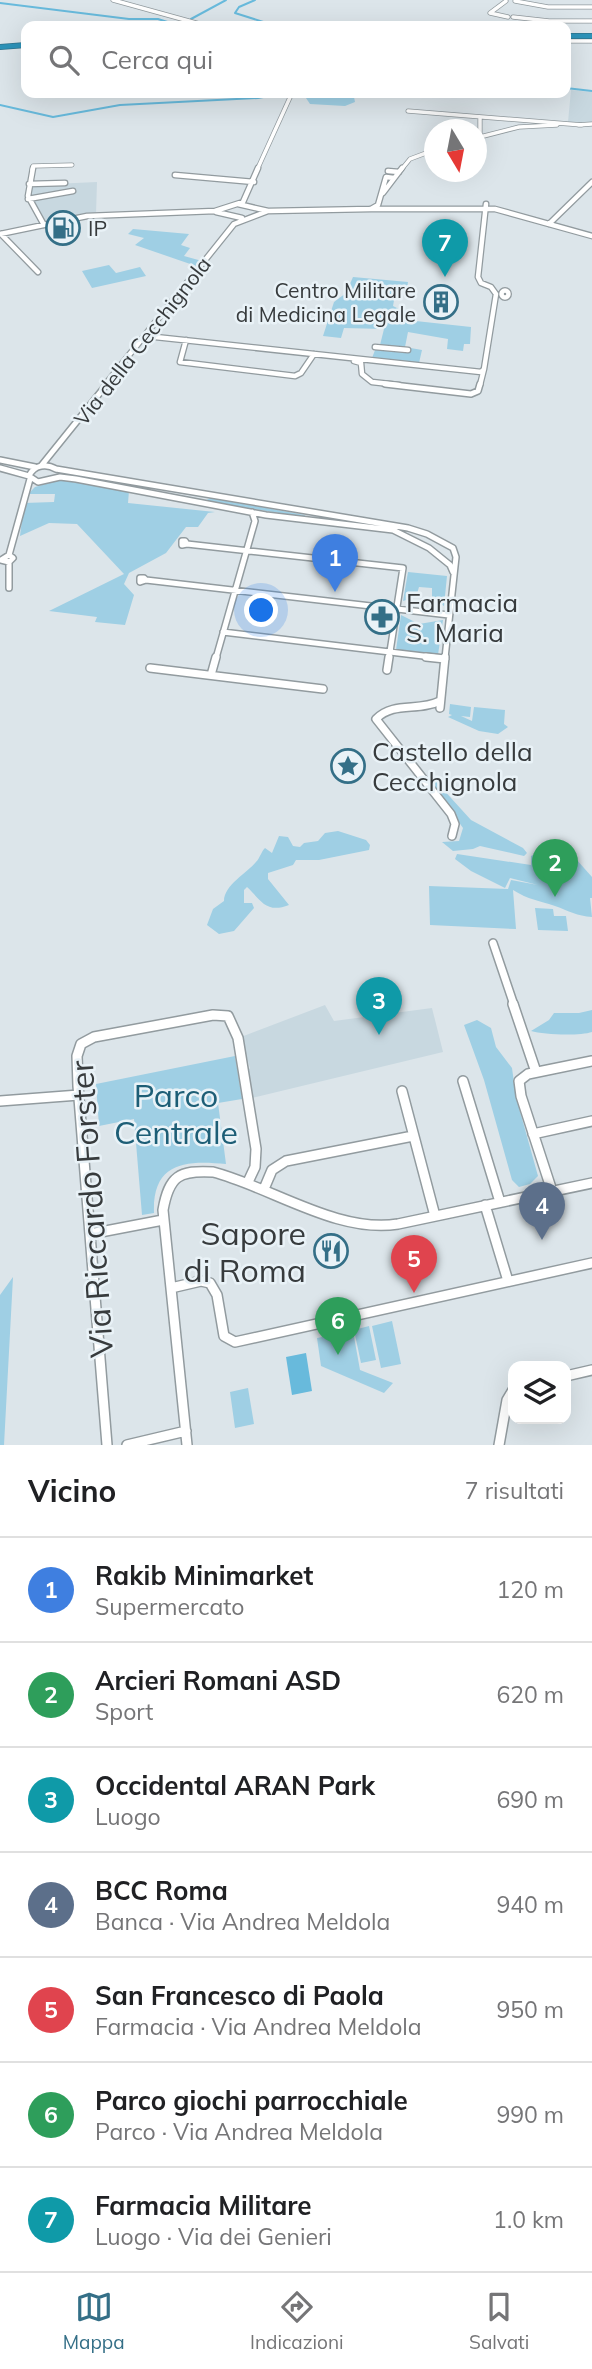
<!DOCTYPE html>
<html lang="it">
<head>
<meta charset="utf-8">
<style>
	body { margin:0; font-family:Mulish,sans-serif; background:#f6f6f6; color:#202124 }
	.controls { position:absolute; right:21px; bottom:21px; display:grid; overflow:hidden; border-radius:14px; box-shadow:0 7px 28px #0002 }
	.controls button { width:63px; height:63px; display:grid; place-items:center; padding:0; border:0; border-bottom:2px solid #e0e0e0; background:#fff; color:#202124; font:35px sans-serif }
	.compass { position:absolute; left:424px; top:119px; width:63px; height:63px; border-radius:50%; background:#fff; box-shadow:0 7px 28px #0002; rotate:170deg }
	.you { position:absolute; left:262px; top:611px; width:24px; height:24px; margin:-18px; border:5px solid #fff; border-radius:50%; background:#1a73e8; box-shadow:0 0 0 10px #1a73e833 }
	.badge { display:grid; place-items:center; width:46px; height:46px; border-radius:50%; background:#346f87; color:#fff; font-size:23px; font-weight:700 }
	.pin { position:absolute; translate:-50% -58px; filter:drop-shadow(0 2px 4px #0008) }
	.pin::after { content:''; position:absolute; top:37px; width:24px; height:21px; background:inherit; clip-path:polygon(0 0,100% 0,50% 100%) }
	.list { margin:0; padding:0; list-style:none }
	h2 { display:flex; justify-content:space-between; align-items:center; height:91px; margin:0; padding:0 28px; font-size:30px }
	h2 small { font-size:23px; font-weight:400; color:#757577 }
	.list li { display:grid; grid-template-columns:46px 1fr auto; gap:21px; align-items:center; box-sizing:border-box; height:105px; padding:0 28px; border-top:2px solid #e0e0e0 }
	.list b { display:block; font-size:26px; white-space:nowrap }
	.list p { margin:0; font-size:23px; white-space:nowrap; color:#757577 }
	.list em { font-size:23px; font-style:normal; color:#757577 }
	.icon { flex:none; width:38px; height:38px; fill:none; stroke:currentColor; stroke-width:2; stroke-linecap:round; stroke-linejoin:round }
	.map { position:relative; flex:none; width:592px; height:1445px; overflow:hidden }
	.search { position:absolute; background:#fff; box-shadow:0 7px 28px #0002; left:21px; right:21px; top:21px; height:77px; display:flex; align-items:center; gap:18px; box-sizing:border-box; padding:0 24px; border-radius:14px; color:#757577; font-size:26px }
	.sheet { height:826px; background:#fff }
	nav { display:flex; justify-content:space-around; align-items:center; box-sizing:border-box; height:98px; border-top:2px solid #e0e0e0; background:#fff; font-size:19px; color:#757577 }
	nav a { display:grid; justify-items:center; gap:4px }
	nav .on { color:#346f87 }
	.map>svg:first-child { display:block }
	.built { fill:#c8d8e0 }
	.green { fill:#9fcfe4 }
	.water { fill:#68badc }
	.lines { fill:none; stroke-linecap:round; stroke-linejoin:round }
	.stream { stroke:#68badc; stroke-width:2 }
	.minor-far4-casing { stroke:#929b9f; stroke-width:5 }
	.minor-far3-casing { stroke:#929b9f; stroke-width:7 }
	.minor-far2-casing { stroke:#929b9f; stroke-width:8 }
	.minor-far1-casing { stroke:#929b9f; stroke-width:10 }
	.minor-casing { stroke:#929b9f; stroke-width:12 }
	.highway-casing { stroke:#30748e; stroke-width:6 }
	.minor-far4 { stroke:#fff; stroke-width:3.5 }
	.minor-far3 { stroke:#fff; stroke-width:4.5 }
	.minor-far2 { stroke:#fff; stroke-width:5 }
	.minor-far1 { stroke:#fff; stroke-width:7 }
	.minor { stroke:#fff; stroke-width:9 }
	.highway { stroke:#2d93b9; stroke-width:4.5 }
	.labels { text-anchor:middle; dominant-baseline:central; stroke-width:5; stroke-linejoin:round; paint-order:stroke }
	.far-poi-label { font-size:21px; fill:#373b3d; stroke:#e9f2f7; text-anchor:start }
	.far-street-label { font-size:21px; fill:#373b3d; stroke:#e9f2f7 }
	.poi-label { font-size:26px; fill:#373b3d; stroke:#e9f2f7; text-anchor:start }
	.near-park-label { font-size:32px; fill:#1d5e76; stroke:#e9f2f7 }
	.near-street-label { font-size:32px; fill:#373b3d; stroke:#e9f2f7 }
	.near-poi-label { font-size:32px; fill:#373b3d; stroke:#e9f2f7; text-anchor:end }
</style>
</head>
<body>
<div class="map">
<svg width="592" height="1445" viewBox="0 0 592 1445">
	<rect width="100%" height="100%" fill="#dce5ea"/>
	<path class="built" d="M 571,90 L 592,92 L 592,123 L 568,122 Z
		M 97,182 L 96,214 L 45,223 L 30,196 L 31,185 Z
		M 325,1005 L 334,1021 L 432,1008 L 443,1052 L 252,1098 L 247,1071 L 250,1068 L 241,1037 Z"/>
	<path class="green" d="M 313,93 L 340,93 L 354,97 L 355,102 L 345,106 L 310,104 L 306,98 Z
		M 133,229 L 189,234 L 181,245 L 190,248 L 184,256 L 202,261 L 196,266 L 135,245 L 144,238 L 128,234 Z
		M 109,265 L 116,273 L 140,267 L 146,276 L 92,288 L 82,271 Z
		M 353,277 L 408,282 L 407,288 L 396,289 L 393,306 L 399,309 L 391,309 L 388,318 L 471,327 L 470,344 L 464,344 L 463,351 L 447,349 L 448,339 L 408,332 L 405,347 L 422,350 L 419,363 L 372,358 L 377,345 L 380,345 L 384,329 L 344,328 L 341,338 L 323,336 L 334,302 L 346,293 Z
		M 60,480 L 129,491 L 128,503 L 215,512 L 208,513 L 198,527 L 186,527 L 166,553 L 129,573 L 124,584 L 134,595 L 125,625 L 95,622 L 97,617 L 49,611 L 124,574 L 77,524 L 49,523 L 20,536 L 24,503 L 54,502 L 55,494 L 28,494 L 35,487 Z
		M 210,498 L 305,515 L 304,517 L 205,501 Z
		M 408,572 L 447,576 L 444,606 L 432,599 L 432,588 L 419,587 L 416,597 L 403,601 Z
		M 401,615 L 419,624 L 443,620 L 438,655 L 396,650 Z
		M 450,704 L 471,707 L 470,717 L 461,716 L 472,721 L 474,707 L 505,710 L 504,724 L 508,727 L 498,734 L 479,731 L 448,717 L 452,715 L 449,714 Z
		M 431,776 L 471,820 L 523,848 L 527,853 L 524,856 L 480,846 L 473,849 L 453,851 L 442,842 L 459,841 L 463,828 L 429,780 Z
		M 338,831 L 366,840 L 370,845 L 369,850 L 319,860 L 296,860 L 293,865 L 268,873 L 268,879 L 289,905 C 266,914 261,900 247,887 L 244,890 L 244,903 L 252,903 L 254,908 L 234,931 L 219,934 L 207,925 L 213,909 L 224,901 C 224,885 247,873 256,862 C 260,858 261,852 265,848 L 272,853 L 279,836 L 288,837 L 293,846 L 300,847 L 304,843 L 318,841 L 325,833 Z
		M 560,841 L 592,877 L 592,898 L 590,898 L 592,917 C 577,916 569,911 555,906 C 538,900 529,900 513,890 L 516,929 L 430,925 L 429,886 L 508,889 L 511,880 L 538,885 L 510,878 L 505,888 L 471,871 L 455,859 L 457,854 L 531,865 L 531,856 Z
		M 535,908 L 553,909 L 554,916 L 566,916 L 568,931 L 538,930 Z
		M 592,1010 L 592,1032 C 580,1036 544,1035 531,1031 L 549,1020 L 554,1013 L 579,1013 Z
		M 477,1020 L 491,1028 L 496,1047 L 512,1068 L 516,1097 L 538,1176 L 530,1184 L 519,1187 L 512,1180 L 484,1080 L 464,1025 Z
		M 235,1056 L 242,1099 L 218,1103 L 226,1164 C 186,1160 152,1162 154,1213 L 142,1215 L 134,1119 L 99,1126 L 96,1084 Z
		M 13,1277 L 4,1445 L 0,1445 L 0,1295 Z
		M 392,1321 L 401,1364 L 381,1368 L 372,1326 Z
		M 369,1326 L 376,1360 L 361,1363 L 354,1330 Z
		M 353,1331 L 360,1370 L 393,1383 L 384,1393 L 321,1366 L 317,1338 Z
		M 248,1388 L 254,1424 L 235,1428 L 230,1392 Z"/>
	<path class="water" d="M 306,1353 L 312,1391 L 292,1395 L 286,1357 Z"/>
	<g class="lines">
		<path class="stream" d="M 255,0 L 239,7 L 235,13 L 276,26
			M 0,3 L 129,19 L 158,19 L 180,26
			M 191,19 L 226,0
			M 566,88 L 592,91
			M 0,105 L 53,117 L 120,105 L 258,98 L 285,93"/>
		<g class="minor-far4-casing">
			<path id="minor-far4" d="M 113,0 L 207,26
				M 506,1 L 490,13 L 508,17
				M 515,1 L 548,7 L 592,7
				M 513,17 L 549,21 L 592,21
				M 566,41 L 592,41
				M 408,111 L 582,125
				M 480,117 L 480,137
				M 578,125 L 592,124
				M 476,138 L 519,127 L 557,125
				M 32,170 L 33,166 L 72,165
				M 257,170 L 292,93
				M 401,170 L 410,159 L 434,150"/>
		</g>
		<g class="minor-far3-casing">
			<path id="minor-far3" d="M 33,168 L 28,196 L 44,225
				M 388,171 L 399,172
				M 175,175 L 254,182
				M 29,184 L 65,183
				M 383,193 L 402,168
				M 28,199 L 73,191
				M 238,204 L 268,211 L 371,209 L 378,205 L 386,177 L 394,178
				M 370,209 L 495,209 L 592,236
				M 216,212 L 242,218
				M 549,224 L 592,182
				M 0,234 L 87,216 L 215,211 L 243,202 L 258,168
				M 1,234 L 38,272
				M501.5 294a3.5 3.5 0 1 1 7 0a3.5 3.5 0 1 1-7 0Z
				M 146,336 L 481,372 L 484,369 L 496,294 L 491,287 L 481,283 L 478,277 L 486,204
				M 186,340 L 180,362 L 295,376 L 301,373 L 314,354
				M 375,347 L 408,350
				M 354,361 L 361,363 L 362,374 L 372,382 L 399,385
				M 105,385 L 234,224 L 268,211
				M 480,385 L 484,369"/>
		</g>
		<g class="minor-far2-casing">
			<path id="minor-far2" d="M 385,384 L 471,394 L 478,391 L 480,384
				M 0,460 L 35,467
				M 41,466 L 107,384
				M 0,468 L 29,476
				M 56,469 L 408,528 L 427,534 L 453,548 L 456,557 L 445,658
				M 56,469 C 46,463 34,465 29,476 L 38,482 L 60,477 L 76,479 L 266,515 L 393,530 L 429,548 L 450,565 L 453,572
				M 182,541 L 185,541 L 187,544 L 182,545 Z
				M 187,544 L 403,568 L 389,658
				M 9,555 L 1,560 L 9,562
				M 140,578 L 144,578 L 146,580 L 140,582 Z
				M 146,580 L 449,615
				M 9,588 L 9,562 L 13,558 L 9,555 L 30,479
				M 223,632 L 440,658
				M 216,658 L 255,521 L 252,512"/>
		</g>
		<g class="minor-far1-casing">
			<path id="minor-far1" d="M 426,657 L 445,659
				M 150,668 L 323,689
				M 387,670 L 389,657
				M 211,675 L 216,657
				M 440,701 C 418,712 394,701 376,719 L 451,814 L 455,824 L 452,836
				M 440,708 L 445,657
				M 493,943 L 514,1005"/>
		</g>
		<g class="minor-casing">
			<path id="minor" d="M 513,1004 L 536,1072
				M 463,1081 L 500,1202
				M 402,1091 L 435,1216
				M 0,1101 L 79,1095
				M 533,1134 L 592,1121
				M 264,1189 L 272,1170 L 286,1161 L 413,1136
				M 552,1191 L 521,1096 L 519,1081 L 528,1074 L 592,1061
				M 485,1205 L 508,1281
				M 90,1234 L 163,1220
				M 171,1288 L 201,1281 L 210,1283 L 217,1295 L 224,1336 L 235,1342 L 592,1263
				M 566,1376 L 592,1370
				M 107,1445 L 78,1086 L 77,1056 L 81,1044 L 94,1037 L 213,1015 L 228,1016 L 238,1038 L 256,1149 L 255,1167 L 248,1182
				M 127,1445 L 186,1431
				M 187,1445 L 163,1210 C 169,1176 179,1170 213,1172 C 271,1187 338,1234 398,1224 L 592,1183
				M 499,1445 L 507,1400 L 513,1390"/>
		</g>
		<g class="highway-casing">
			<path id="highway" d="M 566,36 L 592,36
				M 0,47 L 26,45"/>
		</g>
		<use href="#minor-far4" class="minor-far4"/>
		<use href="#minor-far3" class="minor-far3"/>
		<use href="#minor-far2" class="minor-far2"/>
		<use href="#minor-far1" class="minor-far1"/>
		<use href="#minor" class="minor"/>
		<use href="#highway" class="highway"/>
	</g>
	<defs>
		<g id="fuel-ring" transform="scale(1.75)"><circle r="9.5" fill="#e9f2f7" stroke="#346f87" stroke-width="1.5"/><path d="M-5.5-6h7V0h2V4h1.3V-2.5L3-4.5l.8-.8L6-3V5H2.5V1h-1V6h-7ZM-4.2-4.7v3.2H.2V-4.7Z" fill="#346f87"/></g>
		<g id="building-ring" transform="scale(1.75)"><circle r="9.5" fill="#e9f2f7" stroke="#346f87" stroke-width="1.5"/><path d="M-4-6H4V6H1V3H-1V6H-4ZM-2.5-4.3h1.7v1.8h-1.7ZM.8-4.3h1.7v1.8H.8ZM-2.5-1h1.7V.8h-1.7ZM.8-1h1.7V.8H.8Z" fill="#346f87"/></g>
		<g id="pharmacy-ring" transform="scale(1.75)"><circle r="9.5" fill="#e9f2f7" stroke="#346f87" stroke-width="1.5"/><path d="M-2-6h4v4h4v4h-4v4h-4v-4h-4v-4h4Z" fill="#346f87"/></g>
		<g id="sight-ring" transform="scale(1.75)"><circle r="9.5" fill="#e9f2f7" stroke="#346f87" stroke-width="1.5"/><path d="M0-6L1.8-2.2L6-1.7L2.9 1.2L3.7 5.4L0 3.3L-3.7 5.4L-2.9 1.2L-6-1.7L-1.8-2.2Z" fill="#346f87"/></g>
		<g id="restaurant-ring" transform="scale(1.75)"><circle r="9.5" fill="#e9f2f7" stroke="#346f87" stroke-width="1.5"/><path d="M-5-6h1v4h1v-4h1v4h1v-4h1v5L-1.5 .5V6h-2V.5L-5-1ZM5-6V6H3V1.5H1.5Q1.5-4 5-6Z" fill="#346f87"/></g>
	</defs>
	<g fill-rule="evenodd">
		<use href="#fuel-ring" x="63" y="228"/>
		<use href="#building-ring" x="441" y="302"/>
		<use href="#pharmacy-ring" x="382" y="617"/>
		<use href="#sight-ring" x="348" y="766"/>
		<use href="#restaurant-ring" x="331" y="1251"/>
	</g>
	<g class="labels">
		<g class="far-poi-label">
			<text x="88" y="228">IP</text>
			<text x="416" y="290" text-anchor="end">Centro Militare<tspan x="416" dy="24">di Medicina Legale</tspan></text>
		</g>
		<g class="far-street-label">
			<text transform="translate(142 341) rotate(-52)">Via della Cecchignola</text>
		</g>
		<g class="poi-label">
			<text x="406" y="602">Farmacia<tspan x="406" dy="30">S. Maria</tspan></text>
			<text x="372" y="751">Castello della<tspan x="372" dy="30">Cecchignola</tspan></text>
		</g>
		<g class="near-park-label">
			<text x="176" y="1095">Parco<tspan x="176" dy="37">Centrale</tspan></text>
		</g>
		<g class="near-street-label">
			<text transform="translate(91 1209) rotate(-94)">Via Riccardo Forster</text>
		</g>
		<g class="near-poi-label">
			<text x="306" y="1233">Sapore<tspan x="306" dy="37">di Roma</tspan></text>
		</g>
	</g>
</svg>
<div class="controls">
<button><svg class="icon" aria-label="layers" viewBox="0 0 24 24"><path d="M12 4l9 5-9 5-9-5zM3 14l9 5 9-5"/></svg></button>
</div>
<svg class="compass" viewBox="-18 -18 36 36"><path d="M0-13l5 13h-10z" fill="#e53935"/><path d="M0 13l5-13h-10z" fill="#757577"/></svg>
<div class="you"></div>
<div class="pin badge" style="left:335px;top:592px;background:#3f7fe0">1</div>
<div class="pin badge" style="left:555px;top:897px;background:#2e9e5b">2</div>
<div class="pin badge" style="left:379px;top:1035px;background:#0f9aa8">3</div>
<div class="pin badge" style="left:542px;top:1240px;background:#5c6f8a">4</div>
<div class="pin badge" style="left:414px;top:1293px;background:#e0444e">5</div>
<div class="pin badge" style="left:338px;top:1355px;background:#2e9e5b">6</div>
<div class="pin badge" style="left:445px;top:277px;background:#0f9aa8">7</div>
<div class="search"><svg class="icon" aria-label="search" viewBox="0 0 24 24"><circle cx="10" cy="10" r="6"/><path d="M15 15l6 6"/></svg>Cerca qui</div>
</div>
<section class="sheet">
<h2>Vicino<small>7 risultati</small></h2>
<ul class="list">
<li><span class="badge" style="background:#3f7fe0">1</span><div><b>Rakib Minimarket</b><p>Supermercato</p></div><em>120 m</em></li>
<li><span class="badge" style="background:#2e9e5b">2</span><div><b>Arcieri Romani ASD</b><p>Sport</p></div><em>620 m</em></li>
<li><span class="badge" style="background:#0f9aa8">3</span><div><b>Occidental ARAN Park</b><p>Luogo</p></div><em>690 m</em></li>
<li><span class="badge" style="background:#5c6f8a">4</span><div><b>BCC Roma</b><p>Banca · Via Andrea Meldola</p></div><em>940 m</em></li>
<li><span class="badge" style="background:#e0444e">5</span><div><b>San Francesco di Paola</b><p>Farmacia · Via Andrea Meldola</p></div><em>950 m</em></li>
<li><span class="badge" style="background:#2e9e5b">6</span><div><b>Parco giochi parrocchiale</b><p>Parco · Via Andrea Meldola</p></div><em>990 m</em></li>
<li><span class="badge" style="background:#0f9aa8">7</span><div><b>Farmacia Militare</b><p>Luogo · Via dei Genieri</p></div><em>1.0 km</em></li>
</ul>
</section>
<nav>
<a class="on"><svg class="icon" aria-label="map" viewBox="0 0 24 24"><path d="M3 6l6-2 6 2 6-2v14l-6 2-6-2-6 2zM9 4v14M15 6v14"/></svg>Mappa</a>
<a><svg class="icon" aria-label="directions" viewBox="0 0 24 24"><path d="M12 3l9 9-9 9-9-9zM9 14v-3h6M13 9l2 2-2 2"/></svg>Indicazioni</a>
<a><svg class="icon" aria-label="saved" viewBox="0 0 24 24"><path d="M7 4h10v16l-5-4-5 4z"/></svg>Salvati</a>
</nav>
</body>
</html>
